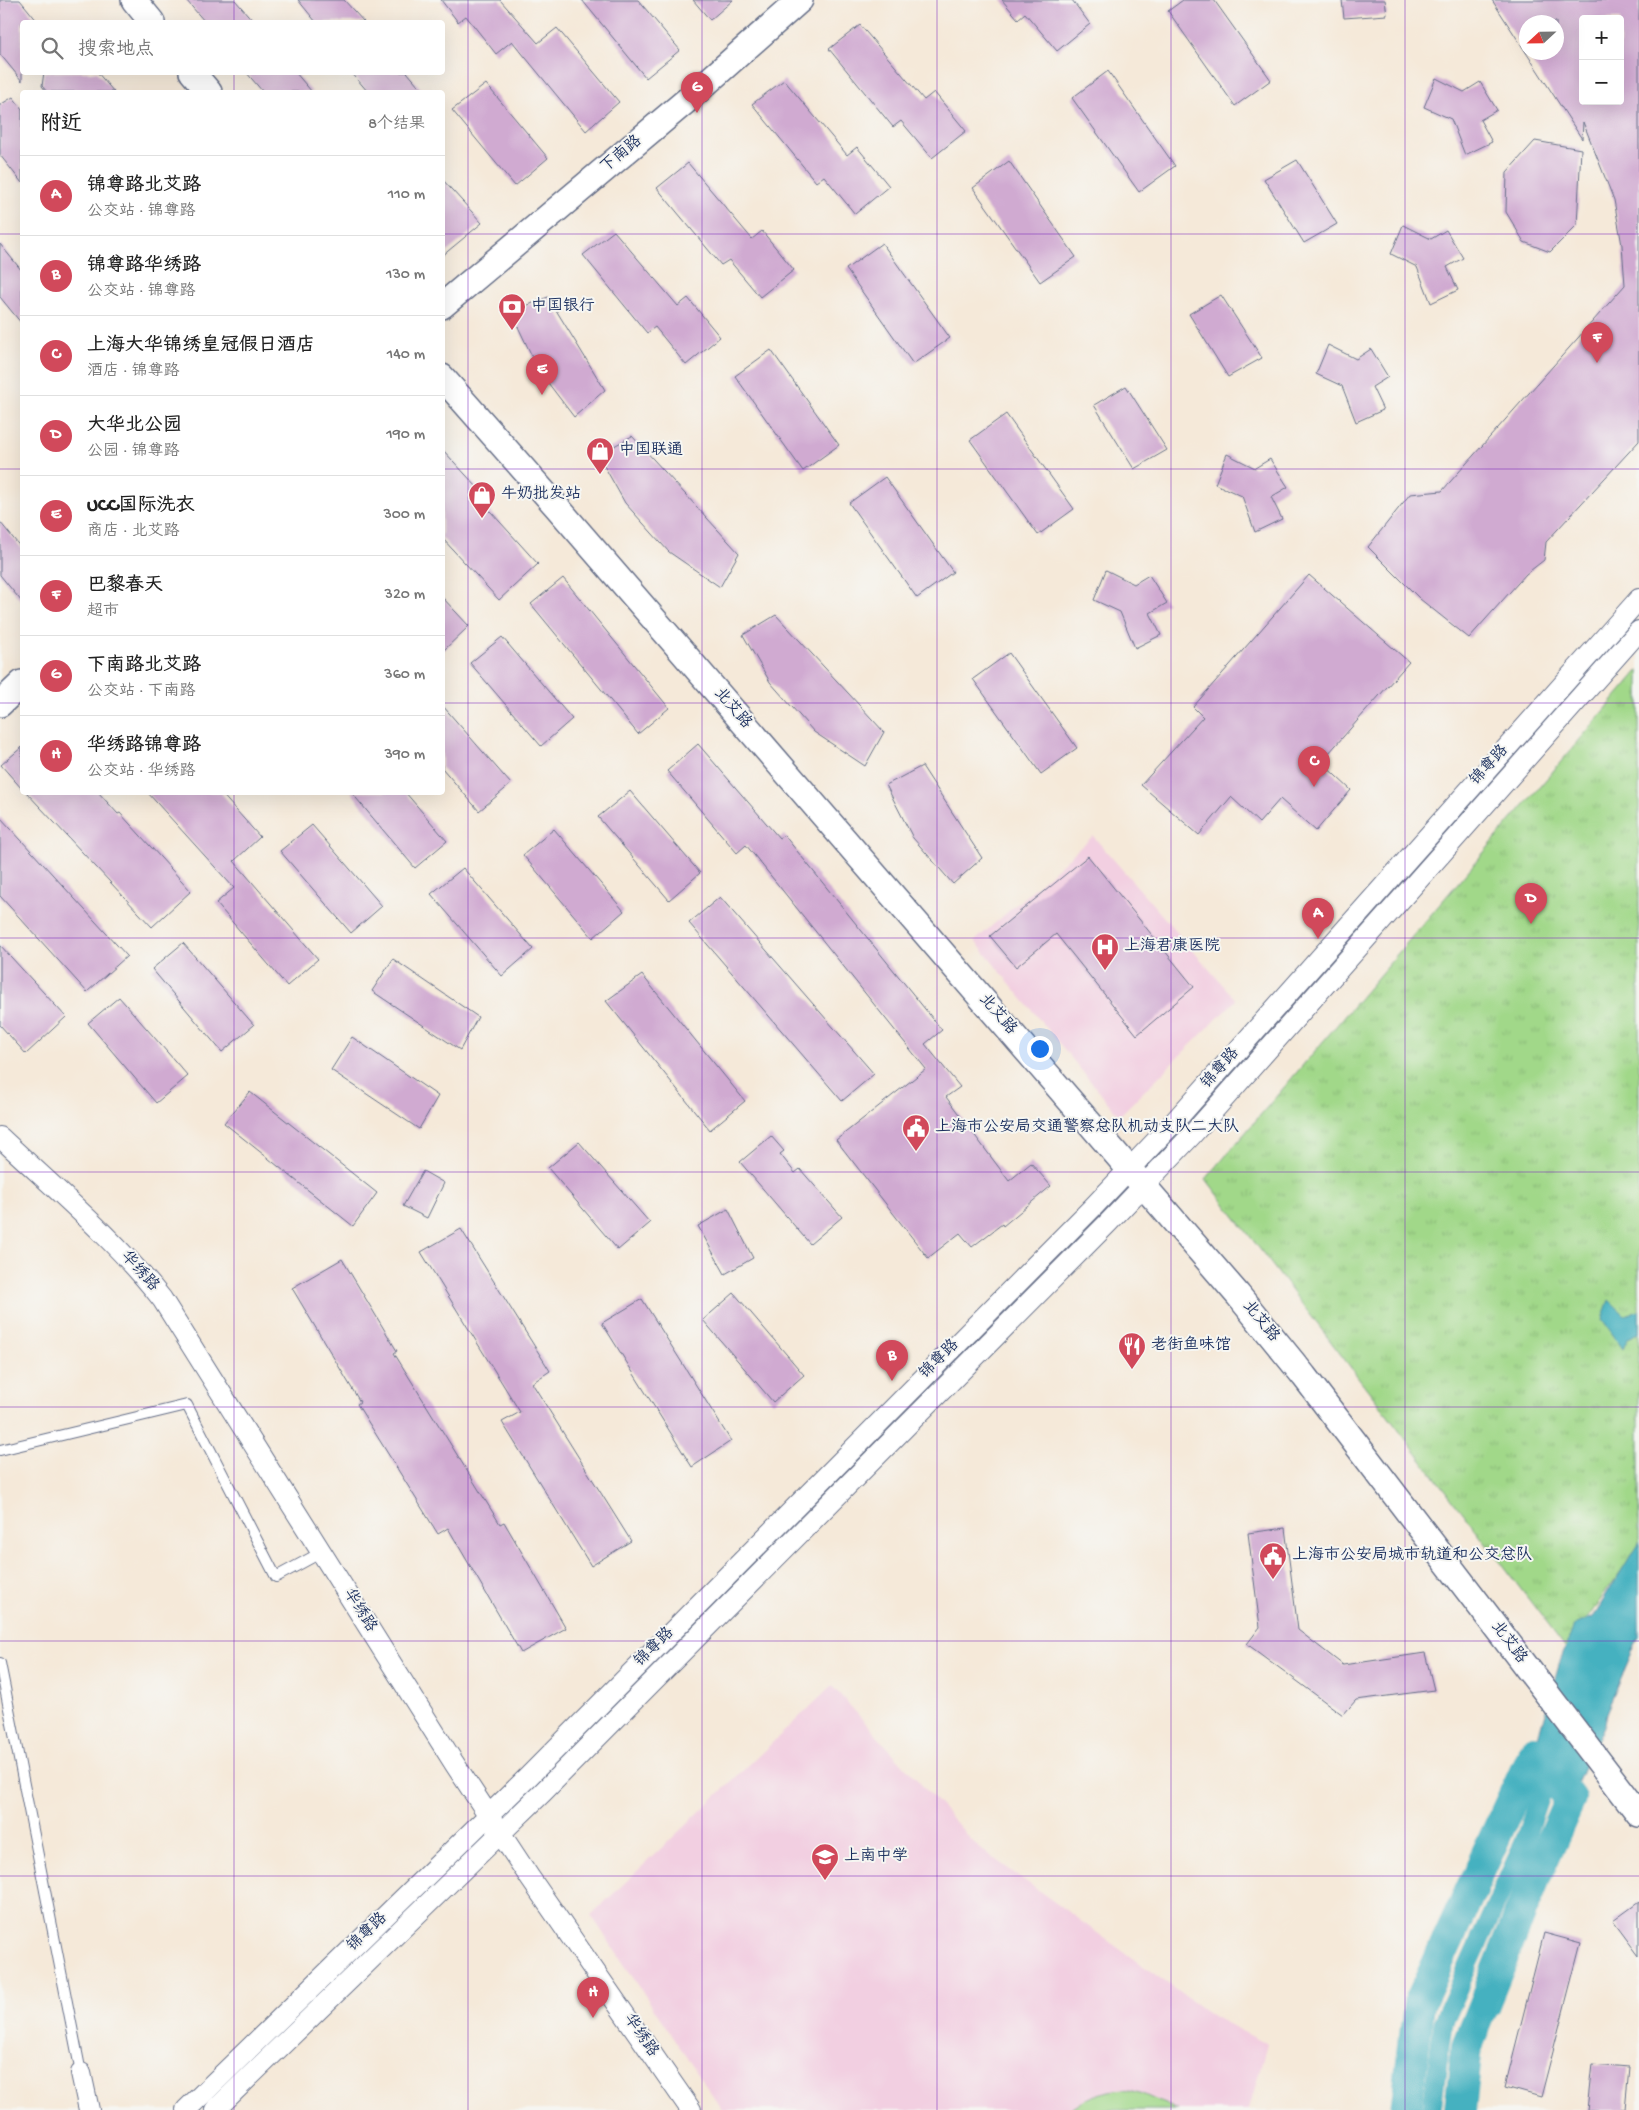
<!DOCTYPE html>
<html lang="zh">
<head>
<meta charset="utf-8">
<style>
	body { margin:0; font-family:"Gochi Hand","LXGW WenKai TC",sans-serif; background:#f6f6f6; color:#222 }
	.controls { position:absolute; right:15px; top:15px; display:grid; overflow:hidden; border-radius:5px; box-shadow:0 5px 20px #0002 }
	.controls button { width:45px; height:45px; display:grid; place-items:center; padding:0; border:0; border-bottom:1px solid #e0e0e0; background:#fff; color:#222; font:25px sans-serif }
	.compass { position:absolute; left:1519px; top:15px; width:45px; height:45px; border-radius:50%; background:#fff; box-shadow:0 5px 20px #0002; rotate:248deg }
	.you { position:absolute; left:1039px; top:1048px; width:18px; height:18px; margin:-12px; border:4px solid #fff; border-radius:50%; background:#1a73e8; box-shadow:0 0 0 8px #1a73e833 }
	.badge { display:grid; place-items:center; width:32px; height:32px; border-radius:50%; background:#d1495b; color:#fff; font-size:16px; font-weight:700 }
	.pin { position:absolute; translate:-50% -41px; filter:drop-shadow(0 1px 2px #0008) }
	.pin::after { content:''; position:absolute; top:26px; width:18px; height:15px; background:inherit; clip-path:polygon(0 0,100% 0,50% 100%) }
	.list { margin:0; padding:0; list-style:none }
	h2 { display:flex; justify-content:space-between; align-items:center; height:65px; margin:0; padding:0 20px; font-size:21px }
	h2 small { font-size:16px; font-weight:400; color:#767676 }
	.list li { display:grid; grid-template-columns:32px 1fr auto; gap:15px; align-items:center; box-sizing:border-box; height:80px; padding:0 20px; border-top:1px solid #e0e0e0 }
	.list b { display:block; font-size:19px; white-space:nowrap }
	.list p { margin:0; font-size:16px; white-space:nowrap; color:#767676 }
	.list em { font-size:16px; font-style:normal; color:#767676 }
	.icon { flex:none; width:28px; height:28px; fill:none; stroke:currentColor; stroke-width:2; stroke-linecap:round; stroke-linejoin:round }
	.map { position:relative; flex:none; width:1639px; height:2110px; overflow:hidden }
	.search { position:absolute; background:#fff; box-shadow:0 5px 20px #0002; left:20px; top:20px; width:425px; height:55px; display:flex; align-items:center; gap:12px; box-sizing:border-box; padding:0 18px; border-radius:5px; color:#767676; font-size:19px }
	.panel { position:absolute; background:#fff; box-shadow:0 5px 20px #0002; left:20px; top:90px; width:425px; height:705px; border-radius:5px }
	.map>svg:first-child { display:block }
	.built { fill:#f2cfe1 }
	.grass { fill:url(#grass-tufts); stroke:#5e8474 }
	.pitch { fill:#a1d889; stroke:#5e8474 }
	.water { fill:#44b1c0; stroke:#30708f }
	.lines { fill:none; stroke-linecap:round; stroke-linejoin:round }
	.canal { stroke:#44b1c0; stroke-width:19 }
	.river { stroke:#44b1c0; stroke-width:32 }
	.building { fill:#d0aad1; fill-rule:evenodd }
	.service-casing { stroke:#677089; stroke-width:12 }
	.minor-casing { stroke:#677089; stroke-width:22 }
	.tertiary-casing { stroke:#677089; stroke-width:28 }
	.service { stroke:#fff; stroke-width:10 }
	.minor { stroke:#fff; stroke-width:20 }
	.tertiary { stroke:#fff; stroke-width:25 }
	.grid { fill:none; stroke:#7b2cbf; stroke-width:1; stroke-opacity:0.55 }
	.labels { text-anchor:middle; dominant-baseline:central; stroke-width:4; stroke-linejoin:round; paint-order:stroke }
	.street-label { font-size:16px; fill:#1b2f5e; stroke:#f6f6f2 }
	.poi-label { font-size:16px; fill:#1b2f5e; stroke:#f6f6f2; text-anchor:start }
</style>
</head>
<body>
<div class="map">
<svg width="1639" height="2110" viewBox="0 0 1639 2110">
	<defs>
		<pattern id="grass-tufts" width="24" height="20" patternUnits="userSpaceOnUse" patternTransform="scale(1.25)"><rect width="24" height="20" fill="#a1d889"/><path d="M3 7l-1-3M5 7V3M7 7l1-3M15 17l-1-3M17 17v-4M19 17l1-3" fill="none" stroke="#8aba79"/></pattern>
	</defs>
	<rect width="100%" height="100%" fill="#f6f6f2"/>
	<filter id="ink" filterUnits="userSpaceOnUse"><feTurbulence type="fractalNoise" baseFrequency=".02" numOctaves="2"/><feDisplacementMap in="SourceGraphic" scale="10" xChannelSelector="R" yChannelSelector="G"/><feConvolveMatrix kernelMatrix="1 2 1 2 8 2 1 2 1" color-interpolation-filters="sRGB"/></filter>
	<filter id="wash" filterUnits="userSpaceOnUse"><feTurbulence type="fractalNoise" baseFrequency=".0096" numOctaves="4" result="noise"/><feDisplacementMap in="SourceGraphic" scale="20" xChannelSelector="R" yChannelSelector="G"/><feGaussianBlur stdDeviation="1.12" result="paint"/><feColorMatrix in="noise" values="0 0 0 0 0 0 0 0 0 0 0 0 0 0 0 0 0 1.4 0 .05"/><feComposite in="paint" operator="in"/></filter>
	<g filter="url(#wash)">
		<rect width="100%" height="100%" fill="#f5e9d9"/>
		<path class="built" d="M 1093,836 L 1236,1000 L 1119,1116 L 975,941 Z
			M 832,1686 L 978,1847 L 1214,2017 L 1267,2044 L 1249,2110 L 722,2110 L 591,1915 Z"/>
		<path class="grass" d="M 1639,670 L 1639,1546 L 1566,1648 L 1206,1179 Z"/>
		<path class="pitch" d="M 1124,2089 L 1140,2093 L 1178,2110 L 1070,2110 C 1090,2096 1098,2092 1124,2089 Z"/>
		<path class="water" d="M 1609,1300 L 1625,1315 L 1639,1311 L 1639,1333 L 1628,1338 L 1623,1349 L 1602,1319 Z
			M 1639,1542 L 1639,1636 L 1606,1713 L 1604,1724 L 1570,1799 L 1534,1751 L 1559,1664 L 1575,1625 L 1593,1617 Z"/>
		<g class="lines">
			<path class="canal" d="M 1432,2110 L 1443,2022 L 1524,1842 L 1556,1747"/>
			<path class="river" d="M 1406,2110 L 1419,2004 L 1534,1751 L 1570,1799 L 1536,1875 L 1467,2046 L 1460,2110"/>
		</g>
		<g id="blocks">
			<path class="building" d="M 0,0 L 20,0 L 38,22 L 22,22 L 22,81 L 0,54 Z
				M 186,0 L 235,0 L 254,22 L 205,22 Z
				M 298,0 L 344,0 L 364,22 L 316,22 Z
				M 441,0 L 500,0 L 538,43 L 557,28 L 619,102 L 586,131 L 512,41 L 496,54 L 466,16 L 458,22 Z
				M 582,0 L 638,0 L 680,50 L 646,78 Z
				M 693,0 L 733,0 L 710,20 Z
				M 1002,0 L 1072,0 L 1090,24 L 1057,51 L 1025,13 L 1018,19 Z
				M 1183,0 L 1214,0 L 1271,80 L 1235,106 L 1168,11 Z
				M 1342,0 L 1385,0 L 1387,15 L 1344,18 Z
				M 1492,0 L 1639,0 L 1639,441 L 1546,542 L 1544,560 L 1526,574 L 1469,638 L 1420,599 L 1368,547 L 1410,494 L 1442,491 L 1625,285 L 1622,245 L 1614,200 L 1583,122 L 1582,139 ZM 1583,19 L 1620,19 L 1620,101 L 1583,101 ZM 1526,22 L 1556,22 L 1556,52 L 1526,52 Z
				M 860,25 L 924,100 L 934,92 L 966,131 L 932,158 L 901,121 L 893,127 L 829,49 Z
				M 1108,71 L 1175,166 L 1139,192 L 1072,98 Z
				M 44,72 L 97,72 L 114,92 L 47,92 L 42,86 Z
				M 246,72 L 295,72 L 312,92 L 263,92 Z
				M 351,72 L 407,72 L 424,92 L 368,92 Z
				M 1436,78 L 1464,92 L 1480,82 L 1497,110 L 1480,120 L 1492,142 L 1465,155 L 1451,119 L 1424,107 Z
				M 784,80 L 847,155 L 857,147 L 889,186 L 855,214 L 824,176 L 816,182 L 752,104 Z
				M 486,84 L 548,158 L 515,186 L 452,110 Z
				M 13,97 L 22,109 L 22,183 L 0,155 L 0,105 Z
				M 1535,141 L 1581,149 L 1577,225 L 1550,252 L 1524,242 L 1506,212 L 1507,172 Z
				M 1297,160 L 1337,224 L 1304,243 L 1264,179 Z
				M 1009,161 L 1076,257 L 1040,282 L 973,188 Z
				M 688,163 L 752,239 L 762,231 L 794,270 L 760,297 L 729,260 L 721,265 L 657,188 Z
				M 442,179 L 482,223 L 442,256 Z
				M 1403,225 L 1431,239 L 1446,230 L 1463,258 L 1447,267 L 1458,290 L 1431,303 L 1417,267 L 1391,254 Z
				M 614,231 L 678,306 L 688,298 L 720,337 L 686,365 L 655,327 L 647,333 L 583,255 Z
				M 882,243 L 950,338 L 913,364 L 846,269 Z
				M 0,244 L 22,271 L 22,324 L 0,297 Z
				M 1221,295 L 1262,358 L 1228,377 L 1189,314 Z
				M 548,297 L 605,390 L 574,417 L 539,371 L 511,312 Z
				M 1328,345 L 1356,359 L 1371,349 L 1388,377 L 1372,387 L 1383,410 L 1356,422 L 1342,386 L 1316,374 Z
				M 771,350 L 839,445 L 803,471 L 735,376 Z
				M 1126,386 L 1167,450 L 1134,469 L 1094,405 Z
				M 1006,414 L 1074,509 L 1038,535 L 970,440 Z
				M 632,436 L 739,553 L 720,587 L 669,552 L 625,503 L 598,455 Z
				M 442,449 L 477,487 L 472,491 L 538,564 L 499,600 L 442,538 Z
				M 1227,454 L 1255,468 L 1270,459 L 1288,487 L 1271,497 L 1282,519 L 1255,532 L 1242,496 L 1215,484 Z
				M 885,477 L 953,572 L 917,598 L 849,503 Z
				M 0,522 L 22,549 L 22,602 L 0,575 Z
				M 1106,570 L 1134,584 L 1149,575 L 1167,603 L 1150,613 L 1161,635 L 1135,648 L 1120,612 L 1094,600 Z
				M 1309,575 L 1409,662 L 1321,762 L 1351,790 L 1316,831 L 1280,799 L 1259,823 L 1231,797 L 1199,835 L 1141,785 L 1203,717 L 1193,707 Z
				M 563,578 L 669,708 L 638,734 L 531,604 Z
				M 442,597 L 469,626 L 442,652 Z
				M 776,615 L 884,732 L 865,766 L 814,732 L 770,682 L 743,635 Z
				M 502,637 L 572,719 L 541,746 L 470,663 Z
				M 1009,653 L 1077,748 L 1041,774 L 973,679 Z
				M 442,705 L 511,784 L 479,811 L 442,768 Z
				M 698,744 L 779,838 L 784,835 L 942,1030 L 925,1044 L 960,1087 L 946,1097 L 1009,1181 L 1031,1163 L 1051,1186 L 1003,1226 L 1002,1224 L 972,1247 L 960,1233 L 928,1258 L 836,1140 L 926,1069 L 746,845 L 737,853 L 667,771 Z
				M 22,747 L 22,789 L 1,765 Z
				M 922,766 L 982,858 L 953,884 L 913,838 L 886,785 Z
				M 630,791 L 700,873 L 669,900 L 598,817 Z
				M 26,792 L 98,792 L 118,814 L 120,813 L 191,891 L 152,927 Z
				M 147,792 L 220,792 L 260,837 L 234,861 L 318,959 L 287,986 L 216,903 L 234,888 Z
				M 351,792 L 405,792 L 447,841 L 415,868 Z
				M 0,817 L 127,956 L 87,992 L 0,896 Z
				M 312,825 L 382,906 L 351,933 L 280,851 Z
				M 554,829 L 624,911 L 593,938 L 523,855 Z
				M 1088,856 L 1194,987 L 1137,1035 L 1056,934 L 1016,967 L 990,936 Z
				M 463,868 L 533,949 L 502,976 L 431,894 Z
				M 720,897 L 874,1074 L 842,1101 L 689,923 Z
				M 183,943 L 254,1025 L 222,1052 L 152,969 Z
				M 0,945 L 66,1017 L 26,1054 L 0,1025 Z
				M 393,959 L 478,1017 L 460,1050 L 372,991 Z
				M 642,975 L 745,1101 L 710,1130 L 606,1001 Z
				M 119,997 L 188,1076 L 156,1103 L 88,1023 Z
				M 352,1037 L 438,1096 L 419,1129 L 331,1070 Z
				M 250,1092 L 377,1193 L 353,1226 L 224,1123 Z
				M 771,1136 L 784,1151 L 780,1154 L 795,1173 L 800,1169 L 842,1217 L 810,1244 L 740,1162 Z
				M 579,1142 L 650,1223 L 618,1250 L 548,1168 Z
				M 423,1171 L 444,1183 L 427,1218 L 403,1206 Z
				M 728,1209 L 753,1258 L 725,1274 L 698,1226 Z
				M 461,1229 L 550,1371 L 532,1383 L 631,1541 L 591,1566 L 502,1422 L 520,1412 L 421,1252 Z
				M 342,1259 L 397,1351 L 394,1353 L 500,1524 L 504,1522 L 566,1628 L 521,1653 L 448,1528 L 438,1534 L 357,1404 L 360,1402 L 292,1288 Z
				M 734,1293 L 804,1375 L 773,1402 L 703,1320 Z
				M 642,1299 L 731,1441 L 692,1467 L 602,1323 Z
				M 1285,1528 L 1298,1630 L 1343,1665 L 1425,1653 L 1434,1690 L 1356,1700 L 1343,1715 L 1247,1644 L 1260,1627 L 1248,1533 Z
				M 1639,1902 L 1639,1956 L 1613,1921 Z
				M 1544,1933 L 1581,1943 L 1541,2097 L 1505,2087 Z
				M 1592,2064 L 1629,2067 L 1625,2110 L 1587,2110 Z"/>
		</g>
	</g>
	<g filter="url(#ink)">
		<use href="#blocks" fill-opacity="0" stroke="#677089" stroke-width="1"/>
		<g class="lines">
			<g class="service-casing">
				<path id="service" d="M 0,1450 L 187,1405 L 276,1577 L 322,1552
					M 0,1663 L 81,2073"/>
			</g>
			<g class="minor-casing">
				<path id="minor" d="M 0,1137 C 55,1189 115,1239 162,1299 L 454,1763 L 530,1878 L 691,2110
					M 81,2073 L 89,2110
					M 186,2110 L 528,1777 L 1094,1206 L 1174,1122 L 1639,599
					M 215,2110 L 542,1793 L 1108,1223 L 1191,1136 L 1639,631"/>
			</g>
			<g class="tertiary-casing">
				<path id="tertiary" d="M 134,0 L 152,22
					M 192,72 L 209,92
					M 442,306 L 686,101 L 800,0
					M 442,377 L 557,507 L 1238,1295 L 1304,1376 L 1639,1814
					M 0,704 L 22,683"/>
			</g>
			<use href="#service" class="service"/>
			<use href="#minor" class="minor"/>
			<use href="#tertiary" class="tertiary"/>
		</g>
	</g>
	<path class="grid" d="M 234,0 L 234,22M 468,0 L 468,2110M 702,0 L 702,2110M 937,0 L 937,2110M 1171,0 L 1171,2110M 1405,0 L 1405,2110M 234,72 L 234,92M 0,234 L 22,234M 442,234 L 1639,234M 0,469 L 22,469M 442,469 L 1639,469M 0,703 L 22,703M 442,703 L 1639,703M 234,792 L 234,2110M 0,938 L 1639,938M 0,1172 L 1639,1172M 0,1407 L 1639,1407M 0,1641 L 1639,1641M 0,1876 L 1639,1876"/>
	<defs>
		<g id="bank-pin" transform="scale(1.4375)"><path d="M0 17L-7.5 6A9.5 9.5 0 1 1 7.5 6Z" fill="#d1495b" stroke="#f6f6f2"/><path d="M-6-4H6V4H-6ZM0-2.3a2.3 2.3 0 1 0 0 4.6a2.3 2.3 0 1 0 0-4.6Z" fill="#fff"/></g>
		<g id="shop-pin" transform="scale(1.4375)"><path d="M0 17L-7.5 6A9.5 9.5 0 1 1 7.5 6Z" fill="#d1495b" stroke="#f6f6f2"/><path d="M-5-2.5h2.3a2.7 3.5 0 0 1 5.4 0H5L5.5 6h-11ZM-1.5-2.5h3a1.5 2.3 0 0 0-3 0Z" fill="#fff"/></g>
		<g id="hospital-pin" transform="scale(1.4375)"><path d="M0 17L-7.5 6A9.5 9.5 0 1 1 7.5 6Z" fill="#d1495b" stroke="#f6f6f2"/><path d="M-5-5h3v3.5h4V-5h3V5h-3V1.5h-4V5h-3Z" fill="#fff"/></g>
		<g id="civic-pin" transform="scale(1.4375)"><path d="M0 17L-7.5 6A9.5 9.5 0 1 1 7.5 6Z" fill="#d1495b" stroke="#f6f6f2"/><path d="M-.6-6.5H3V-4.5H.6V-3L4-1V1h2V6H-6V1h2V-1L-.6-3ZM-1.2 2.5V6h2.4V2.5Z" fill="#fff"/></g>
		<g id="restaurant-pin" transform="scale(1.4375)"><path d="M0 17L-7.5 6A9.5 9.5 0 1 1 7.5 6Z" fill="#d1495b" stroke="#f6f6f2"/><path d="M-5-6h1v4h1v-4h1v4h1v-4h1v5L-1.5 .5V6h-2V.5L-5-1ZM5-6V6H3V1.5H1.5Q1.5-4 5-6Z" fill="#fff"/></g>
		<g id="school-pin" transform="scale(1.4375)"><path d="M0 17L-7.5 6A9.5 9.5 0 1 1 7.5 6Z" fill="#d1495b" stroke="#f6f6f2"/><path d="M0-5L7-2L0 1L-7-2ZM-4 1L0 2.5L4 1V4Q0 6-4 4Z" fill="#fff"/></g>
	</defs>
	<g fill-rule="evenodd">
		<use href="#bank-pin" x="512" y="307"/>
		<use href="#shop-pin" x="600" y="451"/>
		<use href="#shop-pin" x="482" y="495"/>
		<use href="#hospital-pin" x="1105" y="947"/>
		<use href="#civic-pin" x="916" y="1128"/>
		<use href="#restaurant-pin" x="1132" y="1346"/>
		<use href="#civic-pin" x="1273" y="1556"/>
		<use href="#school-pin" x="825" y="1857"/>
	</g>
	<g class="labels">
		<g class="street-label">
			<text transform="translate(622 155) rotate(-40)">下南路</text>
			<text transform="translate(732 709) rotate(49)">北艾路</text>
			<text transform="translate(1490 766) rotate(-48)">锦尊路</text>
			<text transform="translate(997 1015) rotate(49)">北艾路</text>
			<text transform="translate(1221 1069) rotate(-49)">锦尊路</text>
			<text transform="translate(139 1272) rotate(48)">华绣路</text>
			<text transform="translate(1260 1322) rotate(51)">北艾路</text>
			<text transform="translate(940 1360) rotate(-45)">锦尊路</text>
			<text transform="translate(359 1611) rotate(58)">华绣路</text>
			<text transform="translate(1508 1643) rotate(53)">北艾路</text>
			<text transform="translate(655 1648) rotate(-45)">锦尊路</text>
			<text transform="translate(368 1933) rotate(-44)">锦尊路</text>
			<text transform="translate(640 2036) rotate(56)">华绣路</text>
		</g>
		<g class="poi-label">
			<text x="531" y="307">中国银行</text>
			<text x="619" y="451">中国联通</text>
			<text x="501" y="495">牛奶批发站</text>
			<text x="1124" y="947">上海君康医院</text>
			<text x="935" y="1128">上海市公安局交通警察总队机动支队二大队</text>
			<text x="1151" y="1346">老街鱼味馆</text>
			<text x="1292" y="1556">上海市公安局城市轨道和公交总队</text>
			<text x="844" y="1857">上南中学</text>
		</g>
	</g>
</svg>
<div class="controls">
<button>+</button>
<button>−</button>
</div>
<svg class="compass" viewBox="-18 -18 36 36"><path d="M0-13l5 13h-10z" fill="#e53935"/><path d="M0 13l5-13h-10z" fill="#767676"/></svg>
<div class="you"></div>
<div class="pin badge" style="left:1318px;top:939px">A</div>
<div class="pin badge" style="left:892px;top:1381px">B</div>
<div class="pin badge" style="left:1314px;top:787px">C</div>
<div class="pin badge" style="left:1531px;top:924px">D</div>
<div class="pin badge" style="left:542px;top:395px">E</div>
<div class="pin badge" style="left:1597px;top:363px">F</div>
<div class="pin badge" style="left:697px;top:113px">G</div>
<div class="pin badge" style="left:593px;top:2018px">H</div>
<div class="search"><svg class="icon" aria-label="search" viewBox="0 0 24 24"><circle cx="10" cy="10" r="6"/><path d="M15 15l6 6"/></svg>搜索地点</div>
<section class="panel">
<h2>附近<small>8个结果</small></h2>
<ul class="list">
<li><span class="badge">A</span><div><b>锦尊路北艾路</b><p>公交站 · 锦尊路</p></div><em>110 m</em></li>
<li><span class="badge">B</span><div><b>锦尊路华绣路</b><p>公交站 · 锦尊路</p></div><em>130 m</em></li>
<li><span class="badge">C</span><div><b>上海大华锦绣皇冠假日酒店</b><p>酒店 · 锦尊路</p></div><em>140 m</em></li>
<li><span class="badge">D</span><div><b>大华北公园</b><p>公园 · 锦尊路</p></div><em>190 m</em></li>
<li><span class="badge">E</span><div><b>UCC国际洗衣</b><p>商店 · 北艾路</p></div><em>300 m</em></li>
<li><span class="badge">F</span><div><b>巴黎春天</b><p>超市</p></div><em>320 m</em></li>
<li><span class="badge">G</span><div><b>下南路北艾路</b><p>公交站 · 下南路</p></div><em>360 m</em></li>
<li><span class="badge">H</span><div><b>华绣路锦尊路</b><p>公交站 · 华绣路</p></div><em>390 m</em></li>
</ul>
</section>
</div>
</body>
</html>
